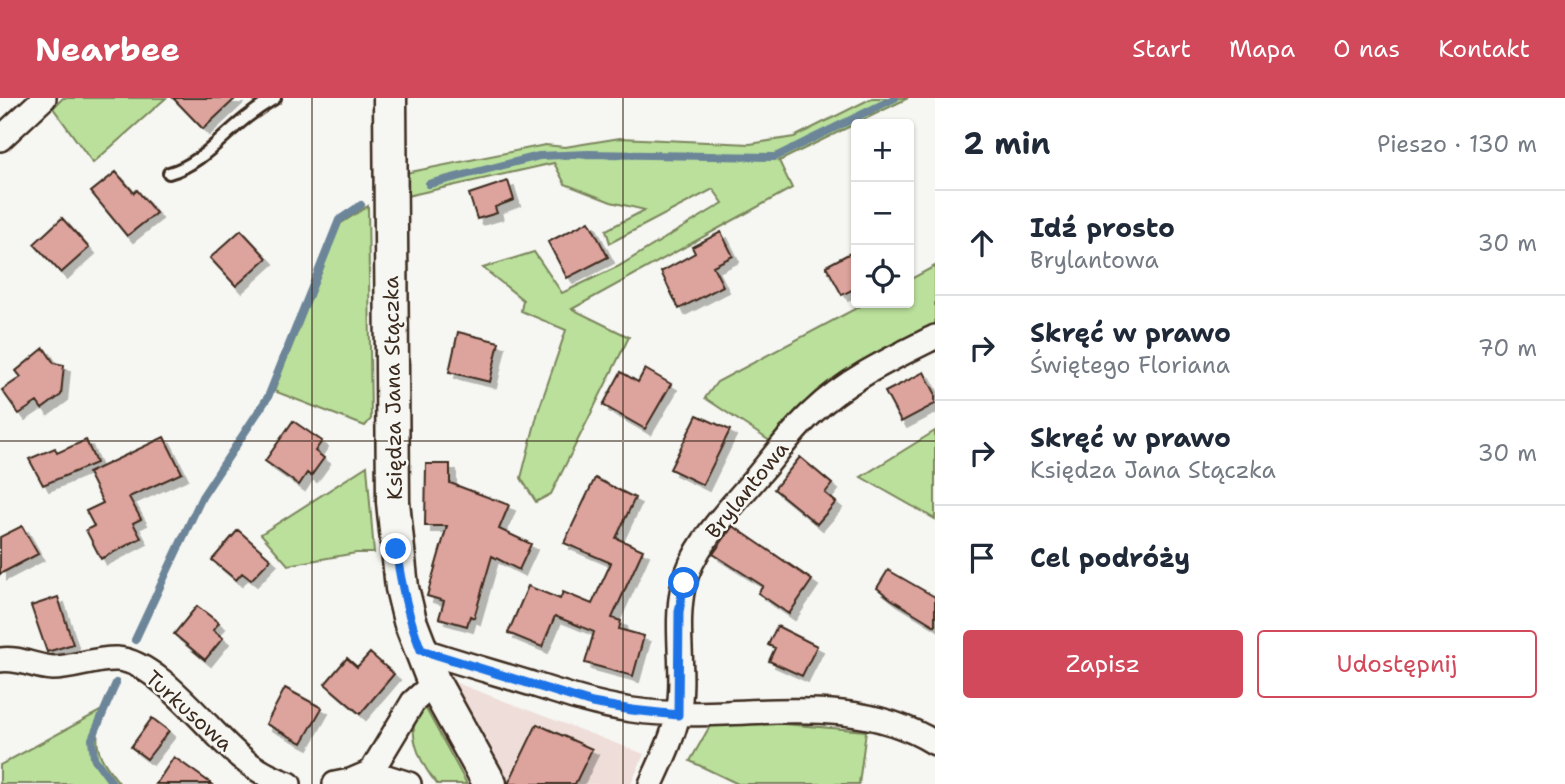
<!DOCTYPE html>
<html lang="pl">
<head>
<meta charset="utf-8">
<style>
	body { margin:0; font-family:"Shantell Sans",sans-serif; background:#f6f6f7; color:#1f2937 }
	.controls { position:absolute; right:21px; top:21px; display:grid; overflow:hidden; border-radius:7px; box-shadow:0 2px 5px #0004 }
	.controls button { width:63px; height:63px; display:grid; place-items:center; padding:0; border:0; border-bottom:2px solid #e0e1e3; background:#fff; color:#1f2937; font:35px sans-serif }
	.stop { position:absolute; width:21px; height:21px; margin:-16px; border:5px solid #1a73e8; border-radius:50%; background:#fff }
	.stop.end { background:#1a73e8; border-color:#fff; box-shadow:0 2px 7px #0008 }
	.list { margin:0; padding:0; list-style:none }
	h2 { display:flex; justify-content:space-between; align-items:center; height:91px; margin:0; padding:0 28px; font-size:30px }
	h2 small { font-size:23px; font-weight:400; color:#747a83 }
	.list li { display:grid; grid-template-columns:46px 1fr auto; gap:21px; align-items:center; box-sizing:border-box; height:105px; padding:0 28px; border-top:2px solid #e0e1e3 }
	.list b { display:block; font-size:26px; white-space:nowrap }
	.list p { margin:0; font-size:23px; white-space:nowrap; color:#747a83 }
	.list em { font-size:23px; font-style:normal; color:#747a83 }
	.actions { display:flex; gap:14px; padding:21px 28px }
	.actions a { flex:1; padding:16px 0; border:2px solid #d1495b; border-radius:7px; text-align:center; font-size:24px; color:#d1495b }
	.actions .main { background:#d1495b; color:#fff }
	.icon { flex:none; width:38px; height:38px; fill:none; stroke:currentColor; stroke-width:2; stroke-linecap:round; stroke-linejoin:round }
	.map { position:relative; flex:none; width:935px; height:686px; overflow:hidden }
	header { display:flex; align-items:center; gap:42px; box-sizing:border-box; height:98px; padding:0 35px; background:#d1495b; color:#fff }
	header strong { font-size:33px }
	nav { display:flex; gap:38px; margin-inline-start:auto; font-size:24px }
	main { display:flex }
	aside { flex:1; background:#fff }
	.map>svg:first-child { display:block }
	.built { fill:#eeddd8 }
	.green { fill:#bae09b; stroke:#7a855c; stroke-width:2 }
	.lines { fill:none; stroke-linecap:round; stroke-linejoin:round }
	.stream { stroke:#6c8598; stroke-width:8 }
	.building { fill:#dda39d; stroke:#3b2a1e; stroke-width:2; filter:url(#shadow) }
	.lane-casing { stroke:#3b2a1e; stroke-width:16 }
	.street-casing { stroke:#3b2a1e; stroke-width:28 }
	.secondary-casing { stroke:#3b2a1e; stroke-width:37 }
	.lane { stroke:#f6f6f2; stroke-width:10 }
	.street { stroke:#f6f6f2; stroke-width:23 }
	.secondary { stroke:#f6f6f2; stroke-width:32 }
	.route { stroke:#1a73e8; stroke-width:9 }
	.grid { fill:none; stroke:#3b2a1e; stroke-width:2; stroke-opacity:0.55 }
	.labels { text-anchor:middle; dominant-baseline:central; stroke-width:5; stroke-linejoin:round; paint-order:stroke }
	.street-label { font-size:21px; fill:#3b2a1e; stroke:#f6f6f2 }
</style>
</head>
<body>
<header>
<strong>Nearbee</strong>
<nav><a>Start</a><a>Mapa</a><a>O nas</a><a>Kontakt</a></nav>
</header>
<main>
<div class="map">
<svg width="935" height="686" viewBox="0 0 935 686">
	<defs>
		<filter id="shadow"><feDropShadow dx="6" dy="6" stdDeviation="0" flood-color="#0004"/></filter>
	</defs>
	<rect width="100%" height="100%" fill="#f6f6f2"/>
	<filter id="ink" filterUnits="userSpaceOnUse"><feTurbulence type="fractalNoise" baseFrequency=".0143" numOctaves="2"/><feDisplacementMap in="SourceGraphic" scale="14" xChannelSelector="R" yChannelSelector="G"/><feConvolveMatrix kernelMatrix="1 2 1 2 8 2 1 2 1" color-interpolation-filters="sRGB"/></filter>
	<g filter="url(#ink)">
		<path class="built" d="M 454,584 L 644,656 L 631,686 L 505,686 Z"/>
		<path class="green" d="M 63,0 L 166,0 L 93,65 L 53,10 Z
			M 872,0 L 908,0 L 779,63 L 792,90 L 572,211 L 629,239 L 551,396 L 536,404 L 521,380 L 538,314 L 566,232 L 521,213 L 523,202 L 483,170 L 534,154 L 562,195 L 619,168 L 723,105 L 713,91 L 610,145 L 606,132 L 645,112 L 611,104 L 565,86 L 554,65 L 407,98 L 405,75 L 545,47 L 565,49 L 620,40 L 750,46 L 794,39 Z
			M 368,108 L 371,321 L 365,328 L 274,293 L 340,126 Z
			M 935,168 L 935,230 L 773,345 L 705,300 L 717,284 L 866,205 L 909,205 L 909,182 Z
			M 935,333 L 935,421 L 861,379 Z
			M 367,368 L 374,455 L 356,455 L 288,467 L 261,436 Z
			M 425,609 L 467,686 L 437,686 C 422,668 400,627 425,609 Z
			M 102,612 C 92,649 97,657 120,686 L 0,686 L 0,667 Z
			M 772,625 L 866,633 L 859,686 L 738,686 L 690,663 L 710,628 Z"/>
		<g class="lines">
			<path class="stream" d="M 429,86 L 539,58 L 588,56 L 775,59 L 895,0
				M 135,542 L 202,399 L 268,299 L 339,122 L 361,107
				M 113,686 L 94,660 L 92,641 L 116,585"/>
		</g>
		<path class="building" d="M 173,0 L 236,0 L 203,31 Z
			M 116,74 L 134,95 L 137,92 L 156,115 L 127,138 L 91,94 Z
			M 508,83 L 514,102 L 495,109 L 497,115 L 477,121 L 469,96 Z
			M 62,120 L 89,150 L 61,175 L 34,146 Z
			M 589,123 L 608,159 L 567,180 L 548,144 Z
			M 241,132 L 267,160 L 236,188 L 210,160 Z
			M 721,134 L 733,158 L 713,168 L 723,188 L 679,211 L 661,174 L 695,155 L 692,149 Z
			M 856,152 L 856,190 L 842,197 L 826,168 Z
			M 458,234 L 499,244 L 490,284 L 449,274 Z
			M 44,250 L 54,265 L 64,267 L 61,297 L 42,311 L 37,304 L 19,316 L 2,292 L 21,279 L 16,273 Z
			M 645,271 L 671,286 L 645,331 L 603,307 L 621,274 L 638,284 Z
			M 924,274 L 935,295 L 935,306 L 901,324 L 885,294 Z
			M 697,317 L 730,332 L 703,387 L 670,371 Z
			M 293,323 L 322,343 L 315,353 L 324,360 L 311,378 L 307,375 L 299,387 L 265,363 Z
			M 164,339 L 182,375 L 129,399 L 141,421 L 133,425 L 141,440 L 101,461 L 86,432 L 94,428 L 86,413 L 103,405 L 88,375 Z
			M 86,342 L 96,365 L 43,387 L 29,361 L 55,350 L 57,355 Z
			M 800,359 L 832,386 L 825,395 L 836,404 L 817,426 L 774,391 Z
			M 426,366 L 450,366 L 450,385 L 509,407 L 499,431 L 531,446 L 519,472 L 492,458 L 474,520 L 470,518 L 467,528 L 439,520 L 444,503 L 427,498 L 447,428 L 425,428 Z
			M 595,380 L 635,400 L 616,440 L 643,452 L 612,520 L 621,523 L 619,531 L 644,538 L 633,578 L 585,565 L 594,534 L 555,518 L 542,549 L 508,535 L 528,488 L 560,501 L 563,494 L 592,506 L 611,465 L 564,445 Z
			M 22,428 L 38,456 L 0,476 L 0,439 Z
			M 733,428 L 812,482 L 789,516 L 758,495 L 763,488 L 713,456 Z
			M 238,432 L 271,461 L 251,482 L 242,475 L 236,482 L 212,462 Z
			M 888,472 L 935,499 L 935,528 L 891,501 L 877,490 Z
			M 58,499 L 73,546 L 47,554 L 31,508 Z
			M 197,508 L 219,525 L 213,532 L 223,540 L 205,562 L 174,536 Z
			M 777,528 L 817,548 L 802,578 L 769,563 L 775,550 L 768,547 Z
			M 370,555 L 394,576 L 360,616 L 325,586 L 347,560 L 357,569 Z
			M 285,590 L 322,610 L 302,645 L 266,626 Z
			M 152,620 L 169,633 L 147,661 L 131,649 Z
			M 537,626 L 592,651 L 575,686 L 508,686 Z
			M 174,659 L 212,686 L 156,686 Z"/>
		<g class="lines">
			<g class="lane-casing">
				<path id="lane" d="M 169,75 C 200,67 222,38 247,19 C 256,12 265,6 275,0"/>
			</g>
			<g class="street-casing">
				<path id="street" d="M 0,41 L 44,0
					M 421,552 C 457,564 493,574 529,585 C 563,596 596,607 632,612 C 732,627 843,588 935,645
					M 0,562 C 19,559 34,569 53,570 C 74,570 95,560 117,561 C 157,563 208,632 238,657 C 253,670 270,680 289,686
					M 371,674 L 409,686
					M 335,686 L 350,683 L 371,674 L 413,604 L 434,585
					M 651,686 C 661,664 673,640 678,616 C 686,575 674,531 683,489 C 693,445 733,408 760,375 C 777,355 793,332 813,314 C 847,281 893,260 935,239"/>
			</g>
			<g class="secondary-casing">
				<path id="secondary" d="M 390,0 L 393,404 L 402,490 L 410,523 L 434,585 L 490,686"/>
			</g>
			<use href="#lane" class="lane"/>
			<use href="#street" class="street"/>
			<use href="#secondary" class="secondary"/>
		</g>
	</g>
	<g class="lines" filter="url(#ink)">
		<path class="route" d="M 396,451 C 401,486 408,519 421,552 L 592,605 L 632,612 L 678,617 L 679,514 L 684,485"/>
	</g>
	<path class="grid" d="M 312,0 L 312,686M 623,0 L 623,686M 0,343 L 935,343"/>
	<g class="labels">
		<g class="street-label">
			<text transform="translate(393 290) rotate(-91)">Księdza Jana Stączka</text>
			<text transform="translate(747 392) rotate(-51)">Brylantowa</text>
			<text transform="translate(189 613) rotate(42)">Turkusowa</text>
		</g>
	</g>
</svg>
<div class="controls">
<button>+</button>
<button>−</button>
<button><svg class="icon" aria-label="locate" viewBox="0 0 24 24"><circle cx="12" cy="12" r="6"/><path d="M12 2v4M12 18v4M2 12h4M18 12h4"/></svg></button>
</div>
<div class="stop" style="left:684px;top:485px"></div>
<div class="stop end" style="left:396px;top:451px"></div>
</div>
<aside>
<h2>2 min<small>Pieszo · 130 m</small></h2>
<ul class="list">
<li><svg class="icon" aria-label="ahead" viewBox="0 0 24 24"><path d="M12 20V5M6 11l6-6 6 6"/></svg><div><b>Idź prosto</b><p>Brylantowa</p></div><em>30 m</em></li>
<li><svg class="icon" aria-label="right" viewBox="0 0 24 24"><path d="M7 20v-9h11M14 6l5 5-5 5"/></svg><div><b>Skręć w prawo</b><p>Świętego Floriana</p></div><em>70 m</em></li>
<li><svg class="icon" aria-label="right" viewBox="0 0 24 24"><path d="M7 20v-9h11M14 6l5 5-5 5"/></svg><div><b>Skręć w prawo</b><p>Księdza Jana Stączka</p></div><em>30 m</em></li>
<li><svg class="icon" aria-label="arrive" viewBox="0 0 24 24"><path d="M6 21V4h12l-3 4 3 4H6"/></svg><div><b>Cel podróży</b></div></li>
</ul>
<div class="actions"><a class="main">Zapisz</a><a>Udostępnij</a></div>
</aside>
</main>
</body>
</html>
